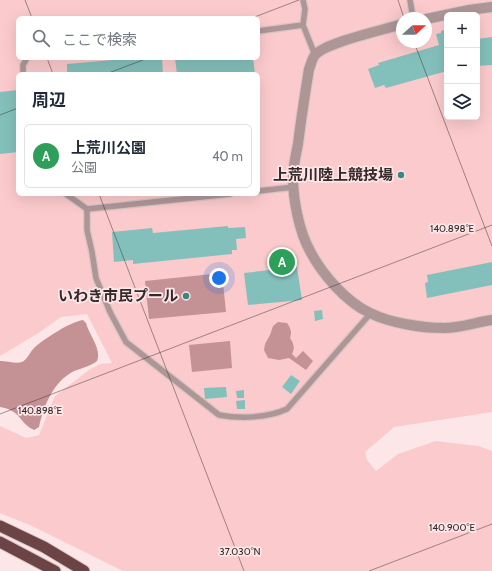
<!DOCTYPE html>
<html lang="ja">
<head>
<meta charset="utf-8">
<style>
	body { margin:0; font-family:Cabin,"Noto Sans JP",sans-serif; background:#f2f2f3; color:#1f2937 }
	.controls { position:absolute; right:12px; top:12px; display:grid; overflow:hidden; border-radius:6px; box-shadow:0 4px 16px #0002 }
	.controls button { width:36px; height:36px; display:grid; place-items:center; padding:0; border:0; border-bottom:1px solid #e0e1e3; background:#fff; color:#1f2937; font:20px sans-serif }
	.compass { position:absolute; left:396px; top:12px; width:36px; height:36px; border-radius:50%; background:#fff; box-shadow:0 4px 16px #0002; rotate:69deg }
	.you { position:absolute; left:219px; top:278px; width:14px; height:14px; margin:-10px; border:3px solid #fff; border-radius:50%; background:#1a73e8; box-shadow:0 0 0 6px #1a73e833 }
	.badge { display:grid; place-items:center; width:26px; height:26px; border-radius:50%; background:#b45309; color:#fff; font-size:13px; font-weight:700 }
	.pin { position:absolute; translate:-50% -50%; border:2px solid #fff; box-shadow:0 1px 4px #0006 }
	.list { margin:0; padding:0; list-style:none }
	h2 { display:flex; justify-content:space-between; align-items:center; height:52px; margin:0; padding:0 16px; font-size:17px }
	h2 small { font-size:13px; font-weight:400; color:#747a83 }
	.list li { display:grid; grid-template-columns:26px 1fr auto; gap:12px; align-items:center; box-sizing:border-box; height:64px; margin:0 8px 8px; padding:0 8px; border:1px solid #e0e1e3; border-radius:6px }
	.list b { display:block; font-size:15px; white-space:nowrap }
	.list p { margin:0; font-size:13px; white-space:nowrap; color:#747a83 }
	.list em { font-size:13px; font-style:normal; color:#747a83 }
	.icon { flex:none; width:22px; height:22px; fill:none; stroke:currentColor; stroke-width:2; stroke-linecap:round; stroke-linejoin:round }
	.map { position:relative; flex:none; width:492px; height:571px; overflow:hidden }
	.search { position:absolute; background:#fff; box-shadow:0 4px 16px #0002; left:16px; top:16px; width:244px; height:44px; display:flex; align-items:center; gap:10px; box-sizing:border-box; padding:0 14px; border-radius:6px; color:#747a83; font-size:15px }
	.panel { position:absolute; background:#fff; box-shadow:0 4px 16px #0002; left:16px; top:72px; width:244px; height:124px; border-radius:6px }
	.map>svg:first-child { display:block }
	.green { fill:#fbcacc; fill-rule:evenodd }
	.water { fill:#c49194 }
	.building { fill:#84c0bb }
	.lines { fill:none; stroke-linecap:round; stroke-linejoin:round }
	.service-casing { stroke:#d9c4c5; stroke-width:8 }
	.tertiary-casing { stroke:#d9c4c5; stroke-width:12 }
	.trunk-casing { stroke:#d9c4c5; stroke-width:13 }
	.service { stroke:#ae9697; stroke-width:5.5 }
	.tertiary { stroke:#ae9697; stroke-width:10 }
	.trunk { stroke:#6c4446; stroke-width:11 }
	.ticks { fill:none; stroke:#34292a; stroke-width:1; stroke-opacity:0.45 }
	.poi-dot { fill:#3d8580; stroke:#fde6e7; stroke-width:1.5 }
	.labels { text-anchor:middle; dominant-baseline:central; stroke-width:3.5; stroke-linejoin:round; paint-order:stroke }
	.poi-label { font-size:15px; font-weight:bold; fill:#34292a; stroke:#fde6e7; text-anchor:end }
	.ticks-label { font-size:10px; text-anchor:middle; fill:#34292a; stroke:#fde6e7; stroke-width:3.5; stroke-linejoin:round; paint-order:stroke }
</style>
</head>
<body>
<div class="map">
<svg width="492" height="571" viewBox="0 0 492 571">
	<rect width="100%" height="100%" fill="#fde6e7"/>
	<path class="green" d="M 0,0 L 492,0 L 492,412 L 394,427 L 365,452 L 367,460 L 376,471 L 398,454 L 436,441 L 478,446 L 492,451 L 492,571 L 123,571 L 32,526 L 0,513 L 0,426 L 26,438 L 39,435 L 55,396 L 89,370 L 100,364 L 112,363 L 87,314 L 61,317 L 40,332 L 0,356 ZM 447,15 L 477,15 L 477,117 L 447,117 ZM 18,18 L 258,18 L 258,58 L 18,58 ZM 402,18 L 426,18 L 426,42 L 402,42 ZM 18,74 L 258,74 L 258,194 L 18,194 Z"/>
	<path class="water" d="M 222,273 L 226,312 L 149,319 L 145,281 Z
		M 83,320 L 86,323 C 89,335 102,349 97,361 C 91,366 82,368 74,371 C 53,382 44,405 39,427 L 34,430 C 19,423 21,410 0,407 L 0,361 C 7,361 16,364 22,362 C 27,360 30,352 34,348 C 44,339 70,322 83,320 Z
		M 278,322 L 287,323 C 291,329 292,332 290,338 C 294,344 295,348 292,354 L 296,358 L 303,351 L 313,361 L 306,370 L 289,358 L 279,360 L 268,358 L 264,350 L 265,344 L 270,335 L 273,326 Z
		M 230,341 L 232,368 L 192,372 L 189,345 Z"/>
	<path class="building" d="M 447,29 L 447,71 L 386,88 L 384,85 L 375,88 L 368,69 L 379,65 L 378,63 L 439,45 L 436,34 L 441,33 L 441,31 Z
		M 492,37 L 492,65 L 477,66 L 477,39 Z
		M 136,58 L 162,58 L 163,74 L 67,74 L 67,64 Z
		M 175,58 L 253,58 L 255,74 L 177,74 Z
		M 18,90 L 18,152 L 0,154 L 0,92 Z
		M 228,226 L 228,228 L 245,227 L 246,238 L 236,239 L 237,250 L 232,250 L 232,254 L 133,264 L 133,260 L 114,262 L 112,232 L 152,228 L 153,233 Z
		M 492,262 L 492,285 L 427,298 L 425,283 L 428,282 L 427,275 Z
		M 297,267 L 302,300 L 248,305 L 244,273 Z
		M 322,310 L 323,319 L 315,321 L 314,311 Z
		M 291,375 L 300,381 L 291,394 L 282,387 Z
		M 226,387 L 227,397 L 205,399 L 204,388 Z
		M 244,390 L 244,398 L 237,398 L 236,391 Z
		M 245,400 L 245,409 L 237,409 L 236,401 Z"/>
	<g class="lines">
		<g class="service-casing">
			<path id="service" d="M 303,0 L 305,9 L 303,25 L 315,55
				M 410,0 L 413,18
				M 258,31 L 303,25
				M 23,74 L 23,65 L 27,58
				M 258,191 L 294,187
				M 66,194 L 87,209 L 230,194
				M 87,209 L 87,230 L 92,252 L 96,278 L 110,312 L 126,342 L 219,415 C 241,419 267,418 287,409 L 370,314"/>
		</g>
		<g class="tertiary-casing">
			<path id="tertiary" d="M 426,19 L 469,10 L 492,7
				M 402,24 C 384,30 326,42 315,55 C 312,58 311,65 309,69 C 305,94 301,119 298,144 C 296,155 293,166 293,177 C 293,200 299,231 310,251 C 322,274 346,302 370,313 C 390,323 422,328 444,328 C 459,328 477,322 492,320"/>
		</g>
		<g class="trunk-casing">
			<path id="trunk" d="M 0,526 L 44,547 L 84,571
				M 0,542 L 55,571"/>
		</g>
		<use href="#service" class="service"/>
		<use href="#tertiary" class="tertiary"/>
		<use href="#trunk" class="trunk"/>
	</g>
	<path class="ticks" d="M 25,0 L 32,18M 398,0 L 404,18M 252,18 L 299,0M 414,42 L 492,246M 47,58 L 53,74M 106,74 L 148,58M 0,115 L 18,108M 99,194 L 244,571M 0,414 L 492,225M 369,571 L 492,524"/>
	<g class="poi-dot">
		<circle cx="401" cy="175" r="4"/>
		<circle cx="186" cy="296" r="4"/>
	</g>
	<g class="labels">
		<g class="poi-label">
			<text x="393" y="175">上荒川陸上競技場</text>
			<text x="178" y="296">いわき市民プール</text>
		</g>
	</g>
	<g class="ticks-label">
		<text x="452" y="232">140.898°E</text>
		<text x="40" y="414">140.898°E</text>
		<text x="452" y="531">140.900°E</text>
		<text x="240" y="555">37.030°N</text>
	</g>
</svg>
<div class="controls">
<button>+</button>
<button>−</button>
<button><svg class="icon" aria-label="layers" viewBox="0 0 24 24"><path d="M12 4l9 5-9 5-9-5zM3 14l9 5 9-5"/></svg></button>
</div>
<svg class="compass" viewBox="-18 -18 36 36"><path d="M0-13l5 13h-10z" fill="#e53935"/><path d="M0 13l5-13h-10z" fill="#747a83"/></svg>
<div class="you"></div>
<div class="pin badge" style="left:282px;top:262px;background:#2e9e5b">A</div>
<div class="search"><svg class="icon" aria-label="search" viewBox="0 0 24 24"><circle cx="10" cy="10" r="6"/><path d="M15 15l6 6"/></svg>ここで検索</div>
<section class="panel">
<h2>周辺<small></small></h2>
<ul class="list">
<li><span class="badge" style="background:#2e9e5b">A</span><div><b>上荒川公園</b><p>公園</p></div><em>40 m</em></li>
</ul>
</section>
</div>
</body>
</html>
